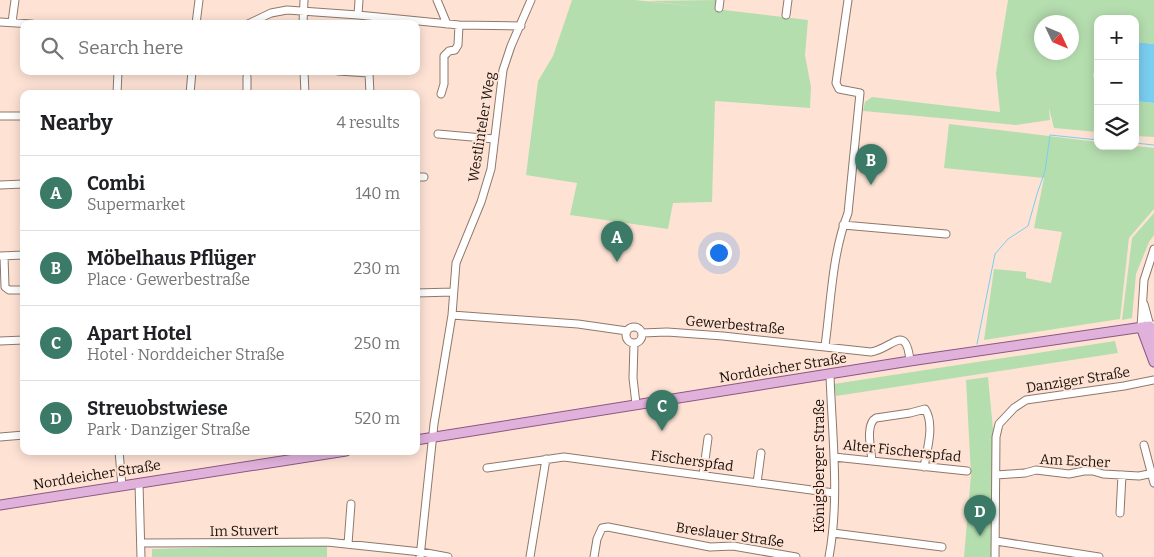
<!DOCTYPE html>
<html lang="en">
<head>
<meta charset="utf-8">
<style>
	body { margin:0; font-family:Bitter,serif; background:#f6f6f6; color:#202124 }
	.controls { position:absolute; right:15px; top:15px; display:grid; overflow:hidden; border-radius:10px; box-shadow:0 2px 12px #0003 }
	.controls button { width:45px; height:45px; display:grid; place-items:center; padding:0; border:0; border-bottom:1px solid #e0e0e0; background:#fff; color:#202124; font:25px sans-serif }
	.compass { position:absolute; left:1034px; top:15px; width:45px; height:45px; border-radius:50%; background:#fff; box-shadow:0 2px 12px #0003; rotate:134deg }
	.you { position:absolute; left:718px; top:252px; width:18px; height:18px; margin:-12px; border:4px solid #fff; border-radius:50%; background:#1a73e8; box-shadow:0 0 0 8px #1a73e833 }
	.badge { display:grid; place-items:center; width:32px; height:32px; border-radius:50%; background:#3b7a67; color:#fff; font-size:16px; font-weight:700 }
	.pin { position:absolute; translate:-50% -41px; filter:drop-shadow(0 1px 2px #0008) }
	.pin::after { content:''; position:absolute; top:26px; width:18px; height:15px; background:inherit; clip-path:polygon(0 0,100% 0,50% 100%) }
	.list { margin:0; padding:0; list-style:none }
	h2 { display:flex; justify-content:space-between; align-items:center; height:65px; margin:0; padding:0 20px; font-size:21px }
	h2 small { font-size:16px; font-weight:400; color:#757577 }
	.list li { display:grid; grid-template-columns:32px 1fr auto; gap:15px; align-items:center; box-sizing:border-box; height:75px; padding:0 20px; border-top:1px solid #e0e0e0 }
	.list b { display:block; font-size:19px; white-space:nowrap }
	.list p { margin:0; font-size:16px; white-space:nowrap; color:#757577 }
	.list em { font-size:16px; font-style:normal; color:#757577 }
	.icon { flex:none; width:28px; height:28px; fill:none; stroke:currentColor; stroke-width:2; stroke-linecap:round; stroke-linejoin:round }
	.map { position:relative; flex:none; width:1154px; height:557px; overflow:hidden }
	.search { position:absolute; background:#fff; box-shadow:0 2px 12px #0003; left:20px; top:20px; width:400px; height:55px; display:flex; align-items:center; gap:12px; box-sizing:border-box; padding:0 18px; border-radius:10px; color:#757577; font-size:19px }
	.panel { position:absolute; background:#fff; box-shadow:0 2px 12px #0003; left:20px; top:90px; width:400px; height:365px; border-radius:10px }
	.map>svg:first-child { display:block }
	.green { fill:#b5deaf; fill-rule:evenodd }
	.water { fill:#7acef0 }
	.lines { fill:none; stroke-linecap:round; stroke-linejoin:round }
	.stream { stroke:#7acef0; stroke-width:1 }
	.minor-casing { stroke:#8f786b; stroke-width:9 }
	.major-casing { stroke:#8c5783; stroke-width:11 }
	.minor { stroke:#fff; stroke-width:7 }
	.major { stroke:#dfb1db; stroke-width:9 }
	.labels { text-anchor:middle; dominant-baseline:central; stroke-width:4; stroke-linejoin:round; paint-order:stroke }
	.street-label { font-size:14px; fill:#1a110c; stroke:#fee3d5 }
</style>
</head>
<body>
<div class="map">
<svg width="1154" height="557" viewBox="0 0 1154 557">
	<rect width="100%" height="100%" fill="#fee3d5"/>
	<path class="green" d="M 572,0 L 635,0 L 708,8 L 648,1 L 717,0 L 716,9 L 808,20 L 805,55 L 811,87 L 810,108 L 715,101 L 712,202 L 673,203 L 668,229 L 570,215 L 577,183 L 526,175 L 538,81 L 553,56 Z
		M 1008,0 L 1154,0 L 1154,44 L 1135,42 L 1135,19 L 1098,19 L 1098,63 L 1093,75 L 1098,92 L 1098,132 L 1054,128 L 1049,108 L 1050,120 L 1016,125 L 863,111 L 865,102 L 872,97 L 1000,112 L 996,73 ZM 1042,22 L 1072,22 L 1072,52 L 1042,52 Z
		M 1135,101 L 1154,103 L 1154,137 L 1135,136 Z
		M 949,124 L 1098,142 L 1098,146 L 1135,146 L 1154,148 L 1154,209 L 1129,238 L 1120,319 L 984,340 L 994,269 L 1026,272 L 1026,278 L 1051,283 L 1062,232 L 1034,228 L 1044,178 L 944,168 Z
		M 1154,213 L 1154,235 L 1149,242 L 1136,274 L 1132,318 L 1122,320 L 1132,238 Z
		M 1115,341 L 1118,353 L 836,396 L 834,384 Z
		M 988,377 L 993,429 L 993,557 L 964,557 L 971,475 L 966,380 Z
		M 256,546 L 327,546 L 327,557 L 152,557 L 152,549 Z"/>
	<path class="water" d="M 1135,42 L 1154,44 L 1154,103 L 1135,101 Z"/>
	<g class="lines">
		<path class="stream" d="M 1135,143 L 1154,145
			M 977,344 L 995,254 L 1008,239 L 1028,226 L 1037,194 L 1045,171 L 1050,135 L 1098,140"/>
		<g class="minor-casing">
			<path id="minor" d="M 437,0 L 447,24
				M 719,8 L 720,0
				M 358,15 L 359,0
				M 786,15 L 788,0
				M 0,22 L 32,24
				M 12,22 L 15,0
				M 196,24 L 199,0
				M 248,24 L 271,13 L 287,10 L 358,15 L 459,25 L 521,26
				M 303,24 L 304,0
				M 304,71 L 305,94
				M 338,71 L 369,73 L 370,94
				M 117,94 L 118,71
				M 190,94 L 192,71
				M 247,94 L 247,77
				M 441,94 L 444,84 L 444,56 L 449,51 L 455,50 L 458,45 L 459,25
				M 0,116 L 24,116
				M 438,134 L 494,139
				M 416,177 L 424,177
				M 0,185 L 24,184
				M 843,225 L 946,234
				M 0,256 L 24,255
				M 4,256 L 5,287 L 9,290 L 24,290
				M 416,293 L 453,292
				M 1144,304 L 1150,326 L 1154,325
				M 452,315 L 578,324 L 627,331
				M626 335a8 8 0 1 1 16 0a8 8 0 1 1-16 0Z
				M 1141,327 L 1144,280 L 1154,249
				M 642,333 L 667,332 L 723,336 L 871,352 C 892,349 906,322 910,361
				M 0,341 L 24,340
				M 634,343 L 633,378 L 636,404
				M 825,346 C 831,302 832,254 848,213 L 860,93 L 839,89 L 836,83 L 848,0
				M 0,437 L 24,435
				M 1144,445 L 1154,483
				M 119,451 L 122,486
				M 834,457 L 967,471
				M 872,461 C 871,449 865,424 876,418 L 910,413 L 925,409 C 935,424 927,450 924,467
				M 487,468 L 564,457 L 834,493
				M 703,475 L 708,438
				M 996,475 L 1025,473 L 1036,470 L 1069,474 L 1084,471 L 1093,471 L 1103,474 L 1139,476 L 1154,473
				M 139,483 L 141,557
				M 757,483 L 761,453
				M 1120,513 L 1122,475
				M 833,533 L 942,547
				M 996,541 L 1099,557
				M 141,543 L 327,542 L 421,552 L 448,557
				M 348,544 L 351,504
				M 420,557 L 434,424 L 452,315 L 456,263 L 481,202 L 491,169 L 503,70 L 511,46 L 531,0
				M 530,557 L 546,459
				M 594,557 L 597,539 L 602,528 L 608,527 L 710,547 L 733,546 L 796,557
				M 829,557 C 840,498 832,435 830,375
				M 995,557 L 996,437 L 999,424 L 1014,408 L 1026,400 L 1124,386 L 1154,380"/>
		</g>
		<g class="major-casing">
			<path id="major" d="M 1141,327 L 1154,362
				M 416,440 L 910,361 L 1150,326 L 1150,348
				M 0,505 L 346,451"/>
		</g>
		<use href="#minor" class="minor"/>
		<use href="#major" class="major"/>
	</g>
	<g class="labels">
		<g class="street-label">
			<text transform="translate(482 127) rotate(-81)">Westlinteler Weg</text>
			<text transform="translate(735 325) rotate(5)">Gewerbestraße</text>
			<text transform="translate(783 368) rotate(-9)">Norddeicher Straße</text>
			<text transform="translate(1078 380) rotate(-9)">Danziger Straße</text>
			<text transform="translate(902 451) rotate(6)">Alter Fischerspfad</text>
			<text transform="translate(692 461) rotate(8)">Fischerspfad</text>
			<text transform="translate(1075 461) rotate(3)">Am Escher</text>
			<text transform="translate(819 466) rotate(-90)">Königsberger Straße</text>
			<text transform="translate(97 475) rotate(-9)">Norddeicher Straße</text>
			<text transform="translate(244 531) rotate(-1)">Im Stuvert</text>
			<text transform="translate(730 535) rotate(8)">Breslauer Straße</text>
		</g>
	</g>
</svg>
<div class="controls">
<button>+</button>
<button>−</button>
<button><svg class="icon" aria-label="layers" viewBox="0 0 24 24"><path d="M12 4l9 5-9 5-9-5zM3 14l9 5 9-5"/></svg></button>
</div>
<svg class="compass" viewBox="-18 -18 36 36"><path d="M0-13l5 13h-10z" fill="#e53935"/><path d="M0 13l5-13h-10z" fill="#757577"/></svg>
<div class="you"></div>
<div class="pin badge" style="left:617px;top:262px">A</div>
<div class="pin badge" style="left:871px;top:185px">B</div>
<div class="pin badge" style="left:662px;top:431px">C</div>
<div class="pin badge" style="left:980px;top:536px">D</div>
<div class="search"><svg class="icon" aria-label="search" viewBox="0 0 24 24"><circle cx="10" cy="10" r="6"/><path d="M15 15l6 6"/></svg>Search here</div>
<section class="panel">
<h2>Nearby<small>4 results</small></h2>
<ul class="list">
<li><span class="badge">A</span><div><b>Combi</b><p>Supermarket</p></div><em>140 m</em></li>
<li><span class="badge">B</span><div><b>Möbelhaus Pflüger</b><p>Place · Gewerbestraße</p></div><em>230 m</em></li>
<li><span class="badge">C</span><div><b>Apart Hotel</b><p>Hotel · Norddeicher Straße</p></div><em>250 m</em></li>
<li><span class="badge">D</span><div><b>Streuobstwiese</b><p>Park · Danziger Straße</p></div><em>520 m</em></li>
</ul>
</section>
</div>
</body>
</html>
